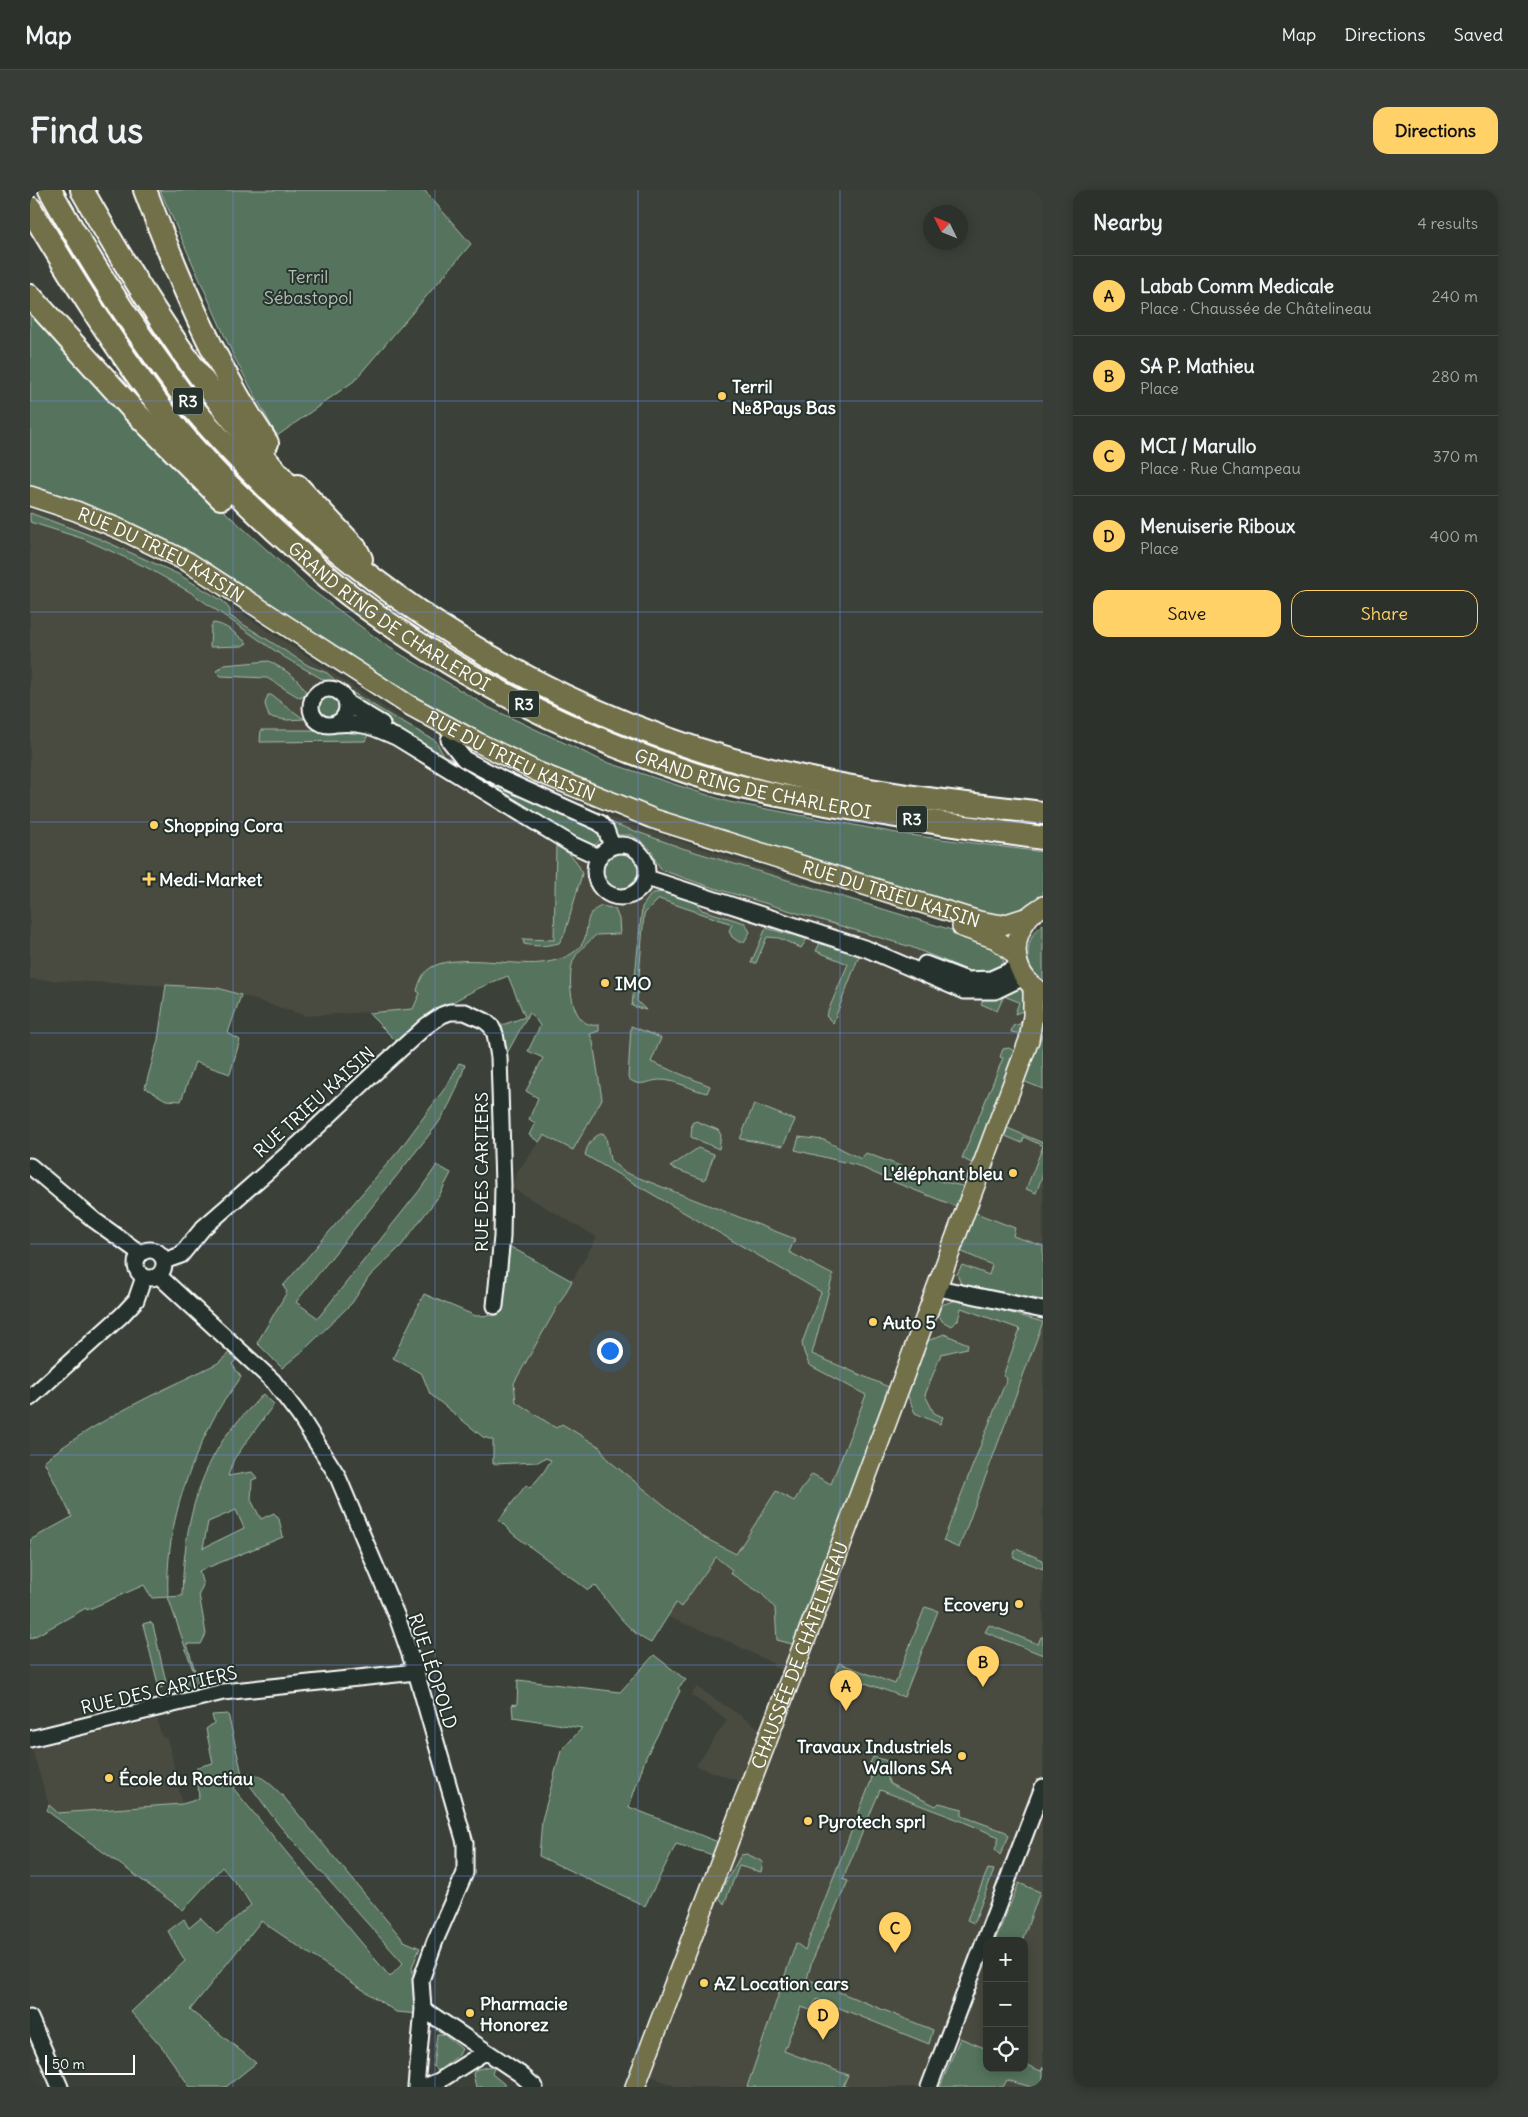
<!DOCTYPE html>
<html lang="en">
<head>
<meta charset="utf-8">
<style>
	body { margin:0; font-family:Delius,sans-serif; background:#383d37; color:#f1f3f6 }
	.controls { position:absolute; right:15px; bottom:15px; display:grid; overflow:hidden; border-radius:10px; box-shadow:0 2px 12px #0003 }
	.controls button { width:45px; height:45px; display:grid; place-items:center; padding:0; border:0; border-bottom:1px solid #484c47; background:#2c312b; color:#f1f3f6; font:25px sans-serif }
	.compass { position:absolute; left:893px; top:15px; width:45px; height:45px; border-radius:50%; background:#2c312b; box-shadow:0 2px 12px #0003; rotate:313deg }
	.scale { position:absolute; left:15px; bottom:12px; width:90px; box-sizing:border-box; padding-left:5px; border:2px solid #fff; border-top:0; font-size:14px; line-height:18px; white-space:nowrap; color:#fff; -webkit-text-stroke:4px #26332d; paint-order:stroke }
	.you { position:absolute; left:579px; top:1160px; width:18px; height:18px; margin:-12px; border:4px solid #fff; border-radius:50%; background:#1a73e8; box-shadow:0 0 0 8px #1a73e833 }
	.badge { display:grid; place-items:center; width:32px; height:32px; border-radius:50%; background:#ffd166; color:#111; font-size:16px; font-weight:700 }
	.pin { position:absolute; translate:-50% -41px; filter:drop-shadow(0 1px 2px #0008) }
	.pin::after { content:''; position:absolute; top:26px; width:18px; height:15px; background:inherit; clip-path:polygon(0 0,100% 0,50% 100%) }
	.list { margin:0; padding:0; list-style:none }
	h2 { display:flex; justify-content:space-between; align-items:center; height:65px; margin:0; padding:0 20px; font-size:21px }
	h2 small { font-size:16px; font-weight:400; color:#a6a9a9 }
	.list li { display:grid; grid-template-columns:32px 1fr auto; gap:15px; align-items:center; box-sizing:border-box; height:80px; padding:0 20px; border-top:1px solid #484c47 }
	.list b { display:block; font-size:19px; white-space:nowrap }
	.list p { margin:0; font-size:16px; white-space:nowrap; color:#a6a9a9 }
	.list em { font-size:16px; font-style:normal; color:#a6a9a9 }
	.actions { display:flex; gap:10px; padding:15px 20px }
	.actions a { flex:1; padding:11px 0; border:1px solid #ffd166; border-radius:15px; text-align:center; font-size:18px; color:#ffd166 }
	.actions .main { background:#ffd166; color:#111 }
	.icon { flex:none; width:28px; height:28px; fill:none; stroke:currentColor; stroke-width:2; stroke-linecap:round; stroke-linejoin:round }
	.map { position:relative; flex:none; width:1013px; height:1897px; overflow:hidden; border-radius:15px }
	header { display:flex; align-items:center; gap:30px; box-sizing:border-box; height:70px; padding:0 25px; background:#2c312b; border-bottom:1px solid #484c47 }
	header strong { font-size:24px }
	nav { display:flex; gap:28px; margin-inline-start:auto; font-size:18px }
	.intro { display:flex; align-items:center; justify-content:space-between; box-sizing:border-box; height:120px; padding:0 30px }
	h1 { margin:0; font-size:35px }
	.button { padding:12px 22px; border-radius:15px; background:#ffd166; color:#111; font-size:18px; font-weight:700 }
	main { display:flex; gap:30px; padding:0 30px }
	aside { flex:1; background:#2c312b; border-radius:15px; box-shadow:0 2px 12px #0003 }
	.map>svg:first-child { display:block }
	.built { fill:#494b41; fill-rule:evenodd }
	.green { fill:#54735d; stroke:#aab9ae; fill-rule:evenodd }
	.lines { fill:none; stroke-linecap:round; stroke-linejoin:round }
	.minor-casing { stroke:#fff; stroke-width:19 }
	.major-casing { stroke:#fff; stroke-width:22 }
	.highway-casing { stroke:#fff; stroke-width:26 }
	.minor { stroke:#26332d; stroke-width:15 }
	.major { stroke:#726f4a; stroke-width:19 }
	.highway { stroke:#726f4a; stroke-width:22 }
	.grid { fill:none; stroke:#6c8ce6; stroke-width:1; stroke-opacity:0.55 }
	.poi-dot { fill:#ffd166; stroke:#26332d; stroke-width:2 }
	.labels { text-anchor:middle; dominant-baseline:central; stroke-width:4; stroke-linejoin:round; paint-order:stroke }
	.shield { fill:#26332d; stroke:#bec2c0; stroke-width:1 }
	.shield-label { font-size:16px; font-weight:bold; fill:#fff }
	.park-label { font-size:18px; fill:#b2c0b6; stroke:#26332d }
	.poi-label { font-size:18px; font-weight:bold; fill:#fff; stroke:#26332d; text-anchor:start }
	.street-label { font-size:18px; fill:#fff; stroke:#26332d }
</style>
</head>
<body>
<header>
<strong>Map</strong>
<nav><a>Map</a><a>Directions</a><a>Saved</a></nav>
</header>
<div class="intro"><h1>Find us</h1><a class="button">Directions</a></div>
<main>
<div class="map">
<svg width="1013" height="1897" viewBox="0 0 1013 1897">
	<rect width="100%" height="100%" fill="#3b4139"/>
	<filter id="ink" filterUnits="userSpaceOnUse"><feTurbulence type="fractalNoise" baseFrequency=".02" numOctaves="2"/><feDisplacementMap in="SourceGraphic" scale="10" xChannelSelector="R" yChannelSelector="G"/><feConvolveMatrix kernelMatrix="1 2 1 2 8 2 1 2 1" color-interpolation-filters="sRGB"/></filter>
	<g filter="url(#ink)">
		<path class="built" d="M 0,319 L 48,334 L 109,362 L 203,418 L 419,560 L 578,627 L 971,758 L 977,773 L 994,796 L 998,825 L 941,994 L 880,1136 L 820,1308 L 764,1311 L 746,1302 L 706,1364 L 675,1348 L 621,1306 L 578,1270 L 570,1257 L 532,1234 L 526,1239 L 486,1212 L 484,1193 L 567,1047 L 482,998 L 487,982 L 514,945 L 572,909 L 486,784 L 390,803 L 383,819 L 277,826 L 188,798 L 0,789 Z
			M 1013,840 L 1013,1897 L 648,1897 L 616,1884 L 990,875 ZM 957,1751 L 994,1751 L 994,1878 L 957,1878 Z
			M 686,1367 L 703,1380 L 700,1383 L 732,1404 L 745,1418 L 747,1432 L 757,1452 L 766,1455 L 757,1477 L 752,1480 L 743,1477 L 744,1474 L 700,1452 L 638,1427 L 646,1412 L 651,1416 Z
			M 667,1497 L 732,1540 L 711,1592 L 666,1576 L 697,1530 L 661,1505 Z
			M 127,1529 L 132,1548 L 136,1547 L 141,1562 L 152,1614 L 28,1623 L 19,1615 L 2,1559 Z"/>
		<path class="green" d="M 130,0 L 394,0 L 441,54 L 324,191 L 247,246 L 204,167 Z
			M 0,119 L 173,302 L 279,398 L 357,456 L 458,517 L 573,571 L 699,612 L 872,644 L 1013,662 L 1013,709 L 974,731 L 647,632 L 493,566 L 432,538 L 215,397 L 211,398 L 29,306 L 0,297 Z
			M 0,323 L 70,349 L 148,384 L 193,411 L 200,420 L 200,426 L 279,476 L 297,483 L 312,496 L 366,529 L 406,551 L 413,565 L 480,599 L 561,632 L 571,645 C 570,653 565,656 557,655 L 415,570 L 413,567 L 328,515 L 308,498 L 254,467 L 160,402 L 116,377 L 54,349 L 0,332 Z
			M 183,433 C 196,434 207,445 217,453 L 212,456 L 180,457 L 181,437 Z
			M 239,471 C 254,480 270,487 277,505 L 270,508 L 237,488 L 191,486 L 186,481 L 194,475 Z
			M288 517a12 12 0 1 1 24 0a12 12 0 1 1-24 0Z
			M 238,505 L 241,505 L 274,529 L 257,530 L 239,527 L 235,514 Z
			M 320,537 L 339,543 L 335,551 L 230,552 L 231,540 L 287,540 L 297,542 L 310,542 Z
			M 574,630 L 652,658 L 958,751 L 965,757 L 974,772 L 967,782 L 947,784 L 881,757 L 674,695 L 632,680 L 625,670 L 622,661 L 610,650 L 601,645 L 584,645 Z
			M 526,656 C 539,663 547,668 552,684 L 535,743 L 529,753 C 516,756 507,757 494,754 L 493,749 L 524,750 Z
			M573 681a18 18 0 1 1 36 0a18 18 0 1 1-36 0Z
			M 638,702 L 666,713 L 672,720 L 715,733 L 720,742 L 714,752 L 709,752 L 702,747 L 699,741 L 702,734 L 629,709 L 614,724 L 607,811 L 616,820 L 602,816 L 612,717 L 622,703 Z
			M 572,716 L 585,719 L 589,729 L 590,744 L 566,745 C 559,752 547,761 543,771 C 537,790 540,840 569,835 L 569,841 L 560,844 L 563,852 L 572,909 L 543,960 L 514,945 L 509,952 L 499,945 L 505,933 L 499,929 L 508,908 L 496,901 L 513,868 L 498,861 L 510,836 L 505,828 L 499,823 L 475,867 L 472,835 L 495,827 L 478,786 C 435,802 402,822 369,854 L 338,823 L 383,819 L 390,803 L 387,801 C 390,790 393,781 404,776 C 429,764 483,776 511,773 C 529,771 553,764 556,743 C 558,729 558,721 572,716 Z
			M 1013,734 L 1013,793 C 1010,790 1005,786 1002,781 C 994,766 998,744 1013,734 Z
			M 736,738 L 777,749 L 771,758 L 749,748 L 737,747 L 726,773 L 721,773 Z
			M 790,753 L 829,766 L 803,833 L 796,826 L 818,774 L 786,761 Z
			M 136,795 L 188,798 L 211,805 L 198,843 L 210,850 L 200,884 L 165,872 L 151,911 L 136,910 L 115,898 L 128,850 Z
			M 990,797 L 997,814 L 992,844 L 981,842 L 983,836 L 990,834 L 995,820 L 985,824 L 989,812 L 974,806 L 967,821 L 951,814 L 954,807 Z
			M 601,836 L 631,848 L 621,872 L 680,896 L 677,903 C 662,900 646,890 631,890 C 617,890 610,899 598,888 Z
			M 1013,843 L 1013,899 L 993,891 Z
			M 979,858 L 986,862 L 943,974 L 932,968 L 973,868 L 970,867 L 973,859 Z
			M 429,873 L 435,875 C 428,897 420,916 407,935 L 266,1112 L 288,1128 L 389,1001 L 407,975 L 421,983 L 409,1006 L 389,1032 L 371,1056 L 339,1087 L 322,1113 L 275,1159 L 252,1178 L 227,1153 L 257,1102 L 253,1096 L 370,959 L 418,894 Z
			M 724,914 L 765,930 L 753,956 L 710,949 Z
			M 666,931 L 688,940 L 691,945 L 689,959 L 661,947 L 662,933 Z
			M 975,937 L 1013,953 L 1013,984 L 1006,1003 L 996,999 L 1013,956 L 994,947 L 992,953 L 973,945 Z
			M 573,943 L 576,947 L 580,970 L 594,982 L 765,1049 L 759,1062 L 803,1085 L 782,1164 L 861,1198 L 766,1455 L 747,1450 L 745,1418 L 732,1404 L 700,1383 L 702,1380 L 686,1367 L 651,1417 L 646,1413 L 621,1453 C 597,1442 581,1415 565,1395 L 558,1400 L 483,1344 L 469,1330 L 496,1295 L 500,1298 L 513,1283 L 521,1270 L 515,1268 L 508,1272 L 463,1274 L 463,1250 L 453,1247 L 400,1204 L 392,1184 L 363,1168 L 394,1104 L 446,1126 L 468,1125 L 479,1056 L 542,1091 L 484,1193 L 486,1212 L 526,1238 L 532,1234 L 570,1257 L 578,1270 L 675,1348 L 706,1364 L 746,1301 L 764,1311 L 782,1284 L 801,1294 L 836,1205 L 779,1175 L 774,1162 L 772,1153 L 791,1102 L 555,965 C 557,955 563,946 573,943 Z
			M 769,947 L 794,950 L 831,969 L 836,963 L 910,991 L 937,997 L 925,1016 L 869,994 L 826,975 L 765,960 Z
			M 668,958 L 684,964 L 675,990 L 640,977 Z
			M 943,1022 L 985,1038 L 983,1046 L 1013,1056 L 1013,1110 L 931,1094 L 927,1084 L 932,1075 L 959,1085 L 962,1075 L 928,1060 Z
			M 930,1109 L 1013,1132 L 929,1358 L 913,1351 L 977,1188 L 973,1186 L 990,1139 L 931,1118 L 928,1130 L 921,1136 L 912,1131 L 907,1121 L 914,1114 Z
			M 914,1144 L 938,1154 L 937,1158 L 911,1164 L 895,1205 L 904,1223 L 913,1227 L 910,1234 L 885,1223 L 876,1202 L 895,1152 Z
			M 200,1162 L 206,1170 L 202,1174 L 211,1187 C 204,1199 194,1209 187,1222 C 156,1280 135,1340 138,1407 L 152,1406 C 154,1347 162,1297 195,1247 C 206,1231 221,1218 233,1204 L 244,1214 L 204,1269 L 198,1286 L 222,1282 L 227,1288 L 222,1290 L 221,1310 L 231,1329 L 244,1323 L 249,1329 L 253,1347 L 169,1381 L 173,1395 L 169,1404 L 176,1444 L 171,1454 L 157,1454 L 171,1502 L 144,1507 L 145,1498 L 159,1490 L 164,1483 L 138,1407 L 122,1408 L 114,1395 L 57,1420 L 56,1418 L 0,1449 L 0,1350 L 42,1327 L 14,1271 C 66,1230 129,1202 188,1173 ZM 206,1320 L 214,1338 L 173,1358 L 178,1332 Z
			M 986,1359 L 1013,1370 L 1013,1379 L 983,1367 Z
			M 895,1417 L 908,1421 L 874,1507 L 805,1482 L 809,1473 L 865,1494 Z
			M 120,1432 L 123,1435 L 136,1492 L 133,1497 L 129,1498 L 113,1434 Z
			M 959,1435 L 1008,1454 L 1011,1447 L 1013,1447 L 1013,1465 L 955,1442 Z
			M 624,1465 L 656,1490 L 648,1498 L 650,1501 L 616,1567 L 599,1617 L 688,1652 L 683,1665 L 646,1654 L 615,1716 L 509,1666 L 512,1630 L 531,1561 L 552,1538 L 483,1527 L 482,1514 L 487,1515 L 488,1490 L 590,1502 Z
			M 198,1524 L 212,1584 C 230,1581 241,1595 253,1606 L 374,1751 L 390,1758 L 382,1777 L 389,1824 L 366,1822 L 231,1731 L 160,1820 L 226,1873 L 196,1897 L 160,1897 L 132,1857 L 101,1822 L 155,1771 L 138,1741 L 154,1729 L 159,1738 L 171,1728 L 187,1744 L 221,1715 L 213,1702 L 192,1677 L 153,1720 L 17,1621 L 19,1615 L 28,1623 L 152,1614 L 169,1609 L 167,1577 L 183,1573 L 176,1539 L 184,1533 L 182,1525 ZM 216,1590 L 249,1635 L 373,1773 L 360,1787 L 203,1598 Z
			M 843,1567 L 858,1571 L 857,1587 L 860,1594 L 906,1616 L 909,1613 L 932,1619 L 932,1626 L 976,1642 L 979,1646 L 970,1665 L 965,1660 L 969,1647 L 929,1630 L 850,1600 L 813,1689 L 818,1691 L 782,1771 L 777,1789 L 903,1840 L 899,1854 L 787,1809 L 780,1820 L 771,1817 L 754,1861 L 818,1885 L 813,1896 L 817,1897 L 717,1897 L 766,1753 L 775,1760 L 841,1591 L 843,1575 L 840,1573 Z
			M 717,1664 L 733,1672 L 731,1682 L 709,1676 L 694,1714 L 688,1706 L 711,1665 Z
			M 958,1679 L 964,1680 L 944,1733 L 937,1730 Z
			M 989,1693 L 1010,1702 L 992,1751 L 965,1751 Z
			M 407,1844 L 413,1844 L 432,1859 L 429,1865 L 408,1881 L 403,1876 Z
			M 930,1848 L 957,1859 L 957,1878 L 994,1878 L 994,1874 L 1011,1881 L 1013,1877 L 1013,1897 L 1001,1897 L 977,1890 L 973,1897 L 910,1897 Z
			M 460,1876 L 464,1878 L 462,1884 L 478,1897 L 446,1897 L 443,1884 L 445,1880 Z"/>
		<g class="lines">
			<g class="minor-casing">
				<path id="minor" d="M281 517a18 18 0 1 1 36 0a18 18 0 1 1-36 0Z
					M 317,513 L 352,534
					M 306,534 C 334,532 342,537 366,547 L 541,654 L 569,667
					M 419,550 L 434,569 L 472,589 L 570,633 L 576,640 L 582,656
					M565 681a26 26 0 1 1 52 0a26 26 0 1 1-52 0Z
					M 617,688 L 837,759 L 934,801 L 965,801 L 994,787
					M 895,774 L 937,790 L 961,789 L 988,777
					M 0,976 L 64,1030 L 110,1063
					M106 1074a14 14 0 1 1 28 0a14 14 0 1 1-28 0Z
					M 134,1071 L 151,1065 L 173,1038 L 269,954 L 341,886 L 396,836 L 412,825 L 420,822 L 435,822 L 455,831 L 461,836 L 465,844 L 469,867 L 473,995 L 472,1047 L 465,1116
					M 129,1086 L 243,1191 L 269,1225 L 307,1285 L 367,1427 L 386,1482 L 435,1653 L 435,1683 L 405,1751 L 391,1790 L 393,1819 L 386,1897
					M 908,1098 L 1013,1120
					M 0,1208 L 92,1125 L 106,1110 L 114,1087
					M 0,1549 L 193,1502 L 386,1482
					M 393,1819 L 490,1884 L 505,1897
					M 0,1828 L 30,1897
					M 394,1897 L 409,1891 L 455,1862
					M 899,1897 L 1013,1597"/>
			</g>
			<g class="major-casing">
				<g id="major">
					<path id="s1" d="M 0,306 L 46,321 L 92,340 L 158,372 L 377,514 L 449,553 L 508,582 L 624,629 L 949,731 L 973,735 L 998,727"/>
					<path d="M 932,737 L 966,749 L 986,765"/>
					<path d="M 1012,802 C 984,787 978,754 998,728 C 1001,723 1008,720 1013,716"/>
					<path id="s2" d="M 605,1897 L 787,1419 L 999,850 L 1003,826 L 1003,797"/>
				</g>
			</g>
			<g class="highway-casing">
				<g id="highway">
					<path d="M 20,0 C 53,59 89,117 129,172 C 140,187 150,202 162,217 C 317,400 528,533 763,585 C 845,604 929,613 1013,623"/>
					<path d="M 52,0 C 115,112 184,217 273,311"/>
					<path d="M 115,0 C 148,87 185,176 237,253"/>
					<path id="s3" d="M 0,18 C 43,90 87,161 138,227 C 170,269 208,305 246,341 C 271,363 296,387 322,407 C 425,485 544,546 667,585 C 708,598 753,606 796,614 C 868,627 940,638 1013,648"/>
					<path d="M 0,106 L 104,221 L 191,308"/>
					<path d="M 267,296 L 326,359 L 331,369"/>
				</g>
			</g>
			<use href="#minor" class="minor"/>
			<use href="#major" class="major"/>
			<use href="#highway" class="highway"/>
		</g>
	</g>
	<path class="grid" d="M 203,0 L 203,1897M 405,0 L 405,1897M 608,0 L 608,1897M 810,0 L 810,1897M 0,211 L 1013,211M 0,422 L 1013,422M 0,632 L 1013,632M 0,843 L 1013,843M 0,1054 L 1013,1054M 0,1265 L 1013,1265M 0,1475 L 1013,1475M 0,1686 L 1013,1686"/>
	<g class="poi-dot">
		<circle cx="692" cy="206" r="5"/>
		<circle cx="124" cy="635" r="5"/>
		<path d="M116.5 681.5h5v5h5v5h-5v5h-5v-5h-5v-5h5z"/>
		<circle cx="575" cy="793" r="5"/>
		<circle cx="983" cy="983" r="5"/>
		<circle cx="843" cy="1132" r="5"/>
		<circle cx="989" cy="1414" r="5"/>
		<circle cx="932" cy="1566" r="5"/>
		<circle cx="79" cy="1588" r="5"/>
		<circle cx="778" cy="1631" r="5"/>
		<circle cx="674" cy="1793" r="5"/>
		<circle cx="440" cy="1823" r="5"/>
	</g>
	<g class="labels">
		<g class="shield">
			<rect x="143" y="197.5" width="30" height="27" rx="4"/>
			<rect x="479" y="500.5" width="30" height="27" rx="4"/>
			<rect x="867" y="615.5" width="30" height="27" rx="4"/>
		</g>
		<g class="shield-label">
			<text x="158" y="211">R3</text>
			<text x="494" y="514">R3</text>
			<text x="882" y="629">R3</text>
		</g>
		<g class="park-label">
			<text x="278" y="86">Terril<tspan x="278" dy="21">Sébastopol</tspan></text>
		</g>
		<g class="poi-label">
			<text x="702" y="196">Terril<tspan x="702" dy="21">№8Pays Bas</tspan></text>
			<text x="134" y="635">Shopping Cora</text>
			<text x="129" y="689">Medi-Market</text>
			<text x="585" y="793">IMO</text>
			<text x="973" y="983" text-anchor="end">L'éléphant bleu</text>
			<text x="853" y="1132">Auto 5</text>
			<text x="979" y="1414" text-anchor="end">Ecovery</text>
			<text x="922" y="1556" text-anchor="end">Travaux Industriels<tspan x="922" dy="21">Wallons SA</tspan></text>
			<text x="89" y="1588">École du Roctiau</text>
			<text x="788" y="1631">Pyrotech sprl</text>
			<text x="684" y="1793">AZ Location cars</text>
			<text x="450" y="1813">Pharmacie<tspan x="450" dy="21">Honorez</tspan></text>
		</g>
		<g class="street-label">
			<text stroke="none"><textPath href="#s1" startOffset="144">RUE DU TRIEU KAISIN</textPath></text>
			<text stroke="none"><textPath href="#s3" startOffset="550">GRAND RING DE CHARLEROI</textPath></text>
			<text stroke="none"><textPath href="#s1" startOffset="549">RUE DU TRIEU KAISIN</textPath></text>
			<text stroke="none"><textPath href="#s3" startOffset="955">GRAND RING DE CHARLEROI</textPath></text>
			<text stroke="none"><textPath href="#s1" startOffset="954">RUE DU TRIEU KAISIN</textPath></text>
			<text transform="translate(284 912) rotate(-42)">RUE TRIEU KAISIN</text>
			<text transform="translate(451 982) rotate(-90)">RUE DES CARTIERS</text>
			<text stroke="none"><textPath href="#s2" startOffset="462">CHAUSSÉE DE CHÂTELINEAU</textPath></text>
			<text transform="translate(403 1481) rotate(72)">RUE LÉOPOLD</text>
			<text transform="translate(129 1500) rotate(-13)">RUE DES CARTIERS</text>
		</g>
	</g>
</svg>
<div class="controls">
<button>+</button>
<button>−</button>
<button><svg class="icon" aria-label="locate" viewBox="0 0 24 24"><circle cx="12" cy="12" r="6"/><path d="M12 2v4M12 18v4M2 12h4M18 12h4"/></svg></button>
</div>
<svg class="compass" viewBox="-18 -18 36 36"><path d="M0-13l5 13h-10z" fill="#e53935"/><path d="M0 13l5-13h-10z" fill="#a6a9a9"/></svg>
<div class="scale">50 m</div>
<div class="you"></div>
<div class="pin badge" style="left:816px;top:1521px">A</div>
<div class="pin badge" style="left:953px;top:1497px">B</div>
<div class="pin badge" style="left:865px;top:1763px">C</div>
<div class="pin badge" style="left:793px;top:1850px">D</div>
</div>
<aside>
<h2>Nearby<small>4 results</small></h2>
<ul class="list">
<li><span class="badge">A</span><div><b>Labab Comm Medicale</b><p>Place · Chaussée de Châtelineau</p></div><em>240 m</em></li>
<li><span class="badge">B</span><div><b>SA P. Mathieu</b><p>Place</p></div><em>280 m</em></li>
<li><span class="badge">C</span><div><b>MCI / Marullo</b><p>Place · Rue Champeau</p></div><em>370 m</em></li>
<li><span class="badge">D</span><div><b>Menuiserie Riboux</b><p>Place</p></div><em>400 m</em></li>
</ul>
<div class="actions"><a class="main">Save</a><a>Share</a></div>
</aside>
</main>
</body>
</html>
